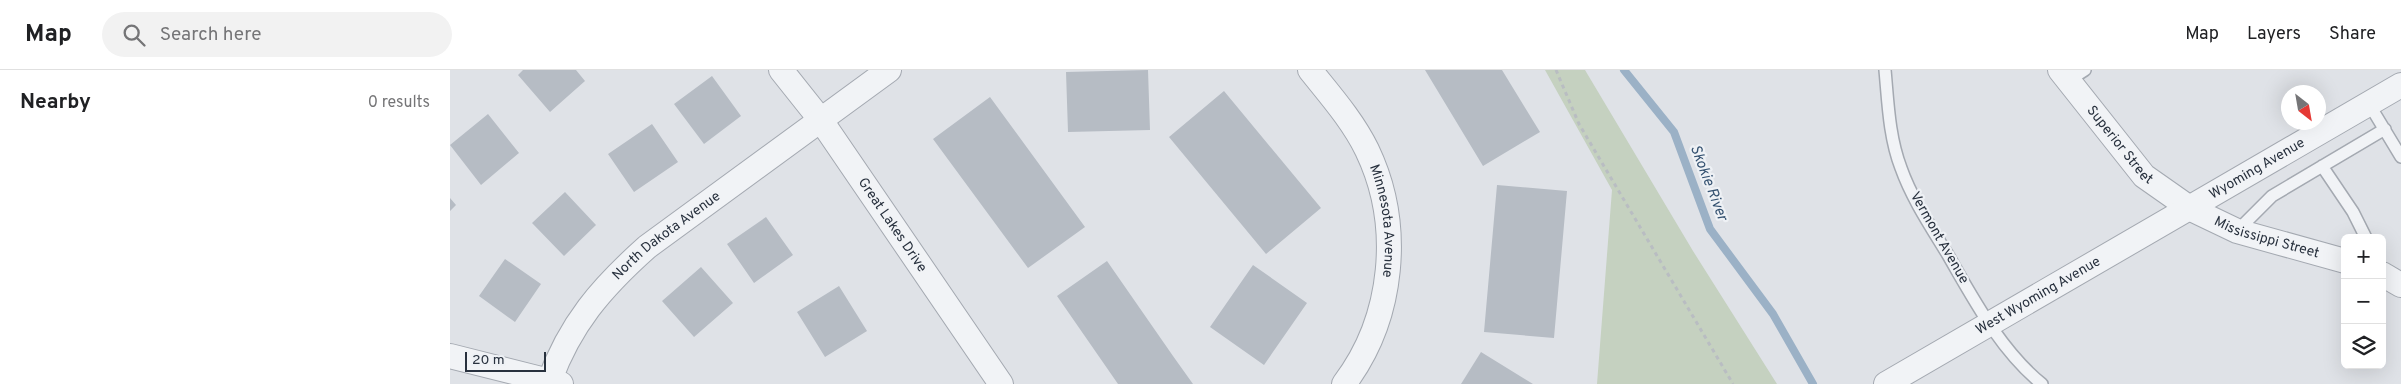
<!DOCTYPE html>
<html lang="en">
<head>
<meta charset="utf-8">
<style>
	body { margin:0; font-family:Overpass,sans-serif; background:#f2f2f2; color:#202124 }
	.controls { position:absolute; right:15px; bottom:15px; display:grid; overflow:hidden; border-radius:8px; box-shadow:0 5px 20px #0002 }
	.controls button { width:45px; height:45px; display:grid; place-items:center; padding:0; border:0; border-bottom:1px solid #e0e0e0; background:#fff; color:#202124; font:25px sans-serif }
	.compass { position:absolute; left:1831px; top:15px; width:45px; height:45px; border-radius:50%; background:#fff; box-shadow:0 5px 20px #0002; rotate:149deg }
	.scale { position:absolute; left:15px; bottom:12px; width:81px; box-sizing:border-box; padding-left:5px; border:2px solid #28313e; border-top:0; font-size:14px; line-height:18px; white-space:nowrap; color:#28313e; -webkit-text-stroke:4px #eef1f5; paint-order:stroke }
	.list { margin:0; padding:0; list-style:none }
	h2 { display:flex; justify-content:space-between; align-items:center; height:65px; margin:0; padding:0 20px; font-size:21px }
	h2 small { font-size:16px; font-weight:400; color:#757577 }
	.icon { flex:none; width:28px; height:28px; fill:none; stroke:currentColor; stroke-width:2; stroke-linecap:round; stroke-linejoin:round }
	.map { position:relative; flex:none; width:1951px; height:314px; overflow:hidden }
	header { display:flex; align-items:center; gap:30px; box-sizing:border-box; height:70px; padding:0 25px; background:#fff; border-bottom:1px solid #e0e0e0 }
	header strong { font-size:24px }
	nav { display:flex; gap:28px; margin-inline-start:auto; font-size:18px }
	.search { width:350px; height:45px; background:#f2f2f2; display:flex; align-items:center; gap:12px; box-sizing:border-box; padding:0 18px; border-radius:28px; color:#757577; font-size:19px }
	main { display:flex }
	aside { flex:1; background:#fff }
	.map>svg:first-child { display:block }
	.green { fill:#c5d1c0 }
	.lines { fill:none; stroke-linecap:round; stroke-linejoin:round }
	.stream { stroke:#9bb1c6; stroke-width:8 }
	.building { fill:#b6bcc4 }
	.service-casing { stroke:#a4a9b1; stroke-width:14 }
	.minor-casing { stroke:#a4a9b1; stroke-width:26 }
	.path { stroke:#b9bdc2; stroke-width:3; stroke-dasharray:4 4; stroke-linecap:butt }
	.service { stroke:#f1f3f6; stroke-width:11 }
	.minor { stroke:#f1f3f6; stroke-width:24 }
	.labels { text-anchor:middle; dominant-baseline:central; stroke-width:4.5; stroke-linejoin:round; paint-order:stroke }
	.street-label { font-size:14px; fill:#28313e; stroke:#eef1f5 }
	.water-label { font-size:15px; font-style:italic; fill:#345170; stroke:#eef1f5 }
</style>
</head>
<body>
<header>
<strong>Map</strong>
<div class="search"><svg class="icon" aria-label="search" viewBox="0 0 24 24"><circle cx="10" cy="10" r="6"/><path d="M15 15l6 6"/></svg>Search here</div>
<nav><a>Map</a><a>Layers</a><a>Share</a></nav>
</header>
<main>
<aside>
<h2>Nearby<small>0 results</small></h2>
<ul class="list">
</ul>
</aside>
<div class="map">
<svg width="1951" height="314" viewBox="0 0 1951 314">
	<rect width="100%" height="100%" fill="#dfe2e7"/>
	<path class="green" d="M 1095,0 L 1135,0 L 1243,181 L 1327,314 L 1147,314 L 1162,120 Z"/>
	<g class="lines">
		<path class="stream" d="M 1174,0 L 1224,62 L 1260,159 L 1323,244 L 1363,314"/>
	</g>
	<path class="building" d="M 73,0 L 126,0 L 135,11 L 100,42 L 68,5 Z
		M 698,0 L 700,60 L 618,62 L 616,2 Z
		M 975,0 L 1052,0 L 1090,62 L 1033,96 Z
		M 262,6 L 291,46 L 254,74 L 224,34 Z
		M 774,21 L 871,138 L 816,184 L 719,67 Z
		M 540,27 L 635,157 L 578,198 L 483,69 Z
		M 38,44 L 69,83 L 31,115 L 0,75 Z
		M 202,54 L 228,92 L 184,122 L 158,84 Z
		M 1047,115 L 1117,121 L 1104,268 L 1034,262 Z
		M 115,122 L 146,155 L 114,186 L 82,153 Z
		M 0,128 L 6,135 L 0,141 Z
		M 316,147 L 343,185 L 304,213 L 277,174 Z
		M 55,189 L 91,214 L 65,252 L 29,226 Z
		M 657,191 L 723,286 L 743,314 L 668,314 L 607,226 Z
		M 803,195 L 857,233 L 814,295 L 760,257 Z
		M 251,197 L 283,233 L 244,267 L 212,231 Z
		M 389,216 L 417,261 L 375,287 L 347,242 Z
		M 1031,282 L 1083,314 L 1011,314 Z"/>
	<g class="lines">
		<g class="service-casing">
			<path id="service" d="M 1435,0 C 1438,32 1439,67 1451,98 C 1462,129 1481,157 1498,185 C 1524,230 1551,281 1592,314
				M 1618,11 L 1635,0
				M 1919,34 L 1951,87
				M 1872,96 L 1903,142 L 1916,168
				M 1787,161 L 1822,126 L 1935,59"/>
		</g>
		<g class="minor-casing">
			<g id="minor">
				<path id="s1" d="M 331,0 L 370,49 L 551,314"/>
				<path id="s2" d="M 860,0 C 880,25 903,51 917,80 C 953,155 944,248 894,314"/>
				<path id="s3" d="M 1610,0 L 1694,106 L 1741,139 L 1787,161 L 1895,191"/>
				<path d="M 1932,204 L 1951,215"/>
				<path d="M 0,286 L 111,314"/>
				<path id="s4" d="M 99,312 C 120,254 151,218 197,177 L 439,0"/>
				<path id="s5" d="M 1436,314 L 1951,15"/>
			</g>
		</g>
		<path class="path" d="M 1106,0 L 1129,54 L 1283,314"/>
		<use href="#service" class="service"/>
		<use href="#minor" class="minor"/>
	</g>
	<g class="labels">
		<g class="street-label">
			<text stroke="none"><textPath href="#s3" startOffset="96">Superior Street</textPath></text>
			<text stroke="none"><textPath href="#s5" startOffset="429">Wyoming Avenue</textPath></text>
			<text stroke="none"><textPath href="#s2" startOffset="172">Minnesota Avenue</textPath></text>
			<text stroke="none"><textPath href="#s1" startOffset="191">Great Lakes Drive</textPath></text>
			<text stroke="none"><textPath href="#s4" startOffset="191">North Dakota Avenue</textPath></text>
			<text stroke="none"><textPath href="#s3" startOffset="274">Mississippi Street</textPath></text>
			<text transform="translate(1489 168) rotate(60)">Vermont Avenue</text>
			<text stroke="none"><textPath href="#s5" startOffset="176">West Wyoming Avenue</textPath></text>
		</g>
		<g class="water-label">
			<text transform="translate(1258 113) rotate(69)">Skokie River</text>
		</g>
	</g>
</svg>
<div class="controls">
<button>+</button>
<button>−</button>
<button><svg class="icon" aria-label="layers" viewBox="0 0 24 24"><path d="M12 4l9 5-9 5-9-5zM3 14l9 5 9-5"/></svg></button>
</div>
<svg class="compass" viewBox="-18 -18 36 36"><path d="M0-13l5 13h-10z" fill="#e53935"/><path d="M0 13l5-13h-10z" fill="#757577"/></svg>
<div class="scale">20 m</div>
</div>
</main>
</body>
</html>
